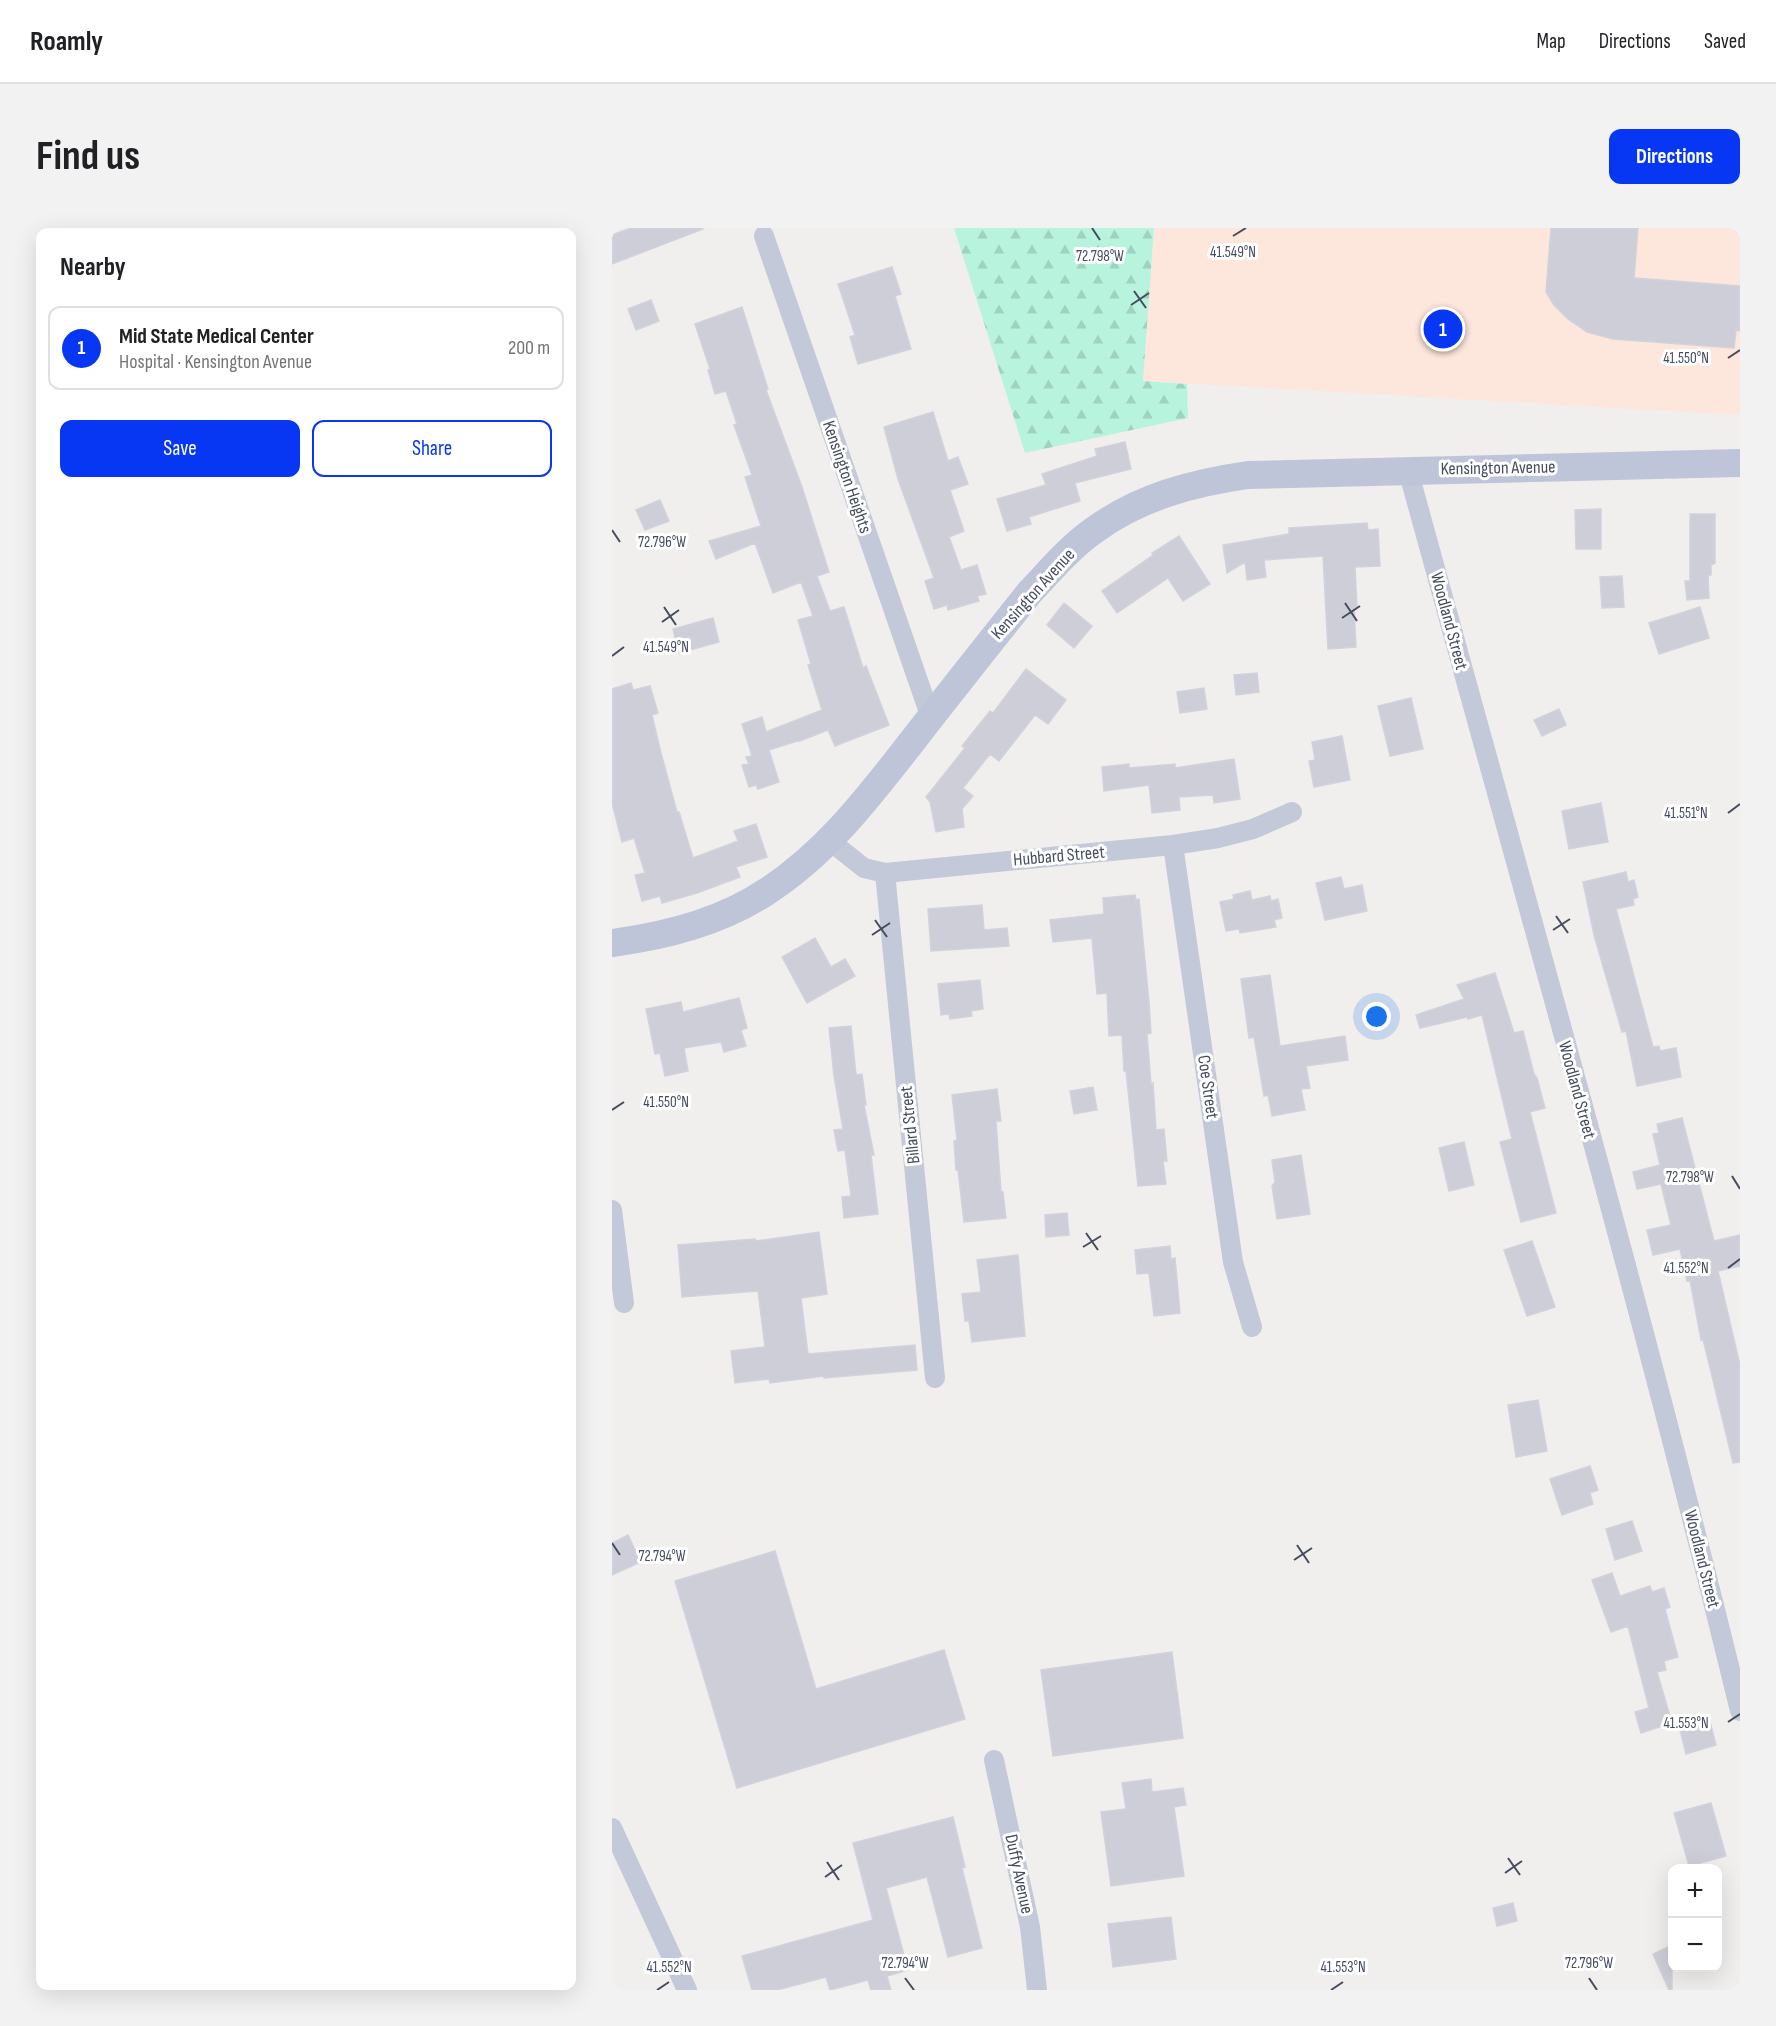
<!DOCTYPE html>
<html lang="en">
<head>
<meta charset="utf-8">
<style>
	body { margin:0; font-family:"Sofia Sans Condensed",sans-serif; background:#f2f2f2; color:#202124 }
	.controls { position:absolute; right:18px; bottom:18px; display:grid; overflow:hidden; border-radius:12px; box-shadow:0 6px 24px #0002 }
	.controls button { width:54px; height:54px; display:grid; place-items:center; padding:0; border:0; border-bottom:2px solid #e0e0e0; background:#fff; color:#202124; font:30px sans-serif }
	.you { position:absolute; left:765px; top:789px; width:21px; height:21px; margin:-15px; border:4px solid #fff; border-radius:50%; background:#1a73e8; box-shadow:0 0 0 9px #1a73e833 }
	.badge { display:grid; place-items:center; width:39px; height:39px; border-radius:50%; background:#0737f2; color:#fff; font-size:20px; font-weight:700 }
	.pin { position:absolute; translate:-50% -50%; border:3px solid #fff; box-shadow:0 2px 6px #0006 }
	.list { margin:0; padding:0; list-style:none }
	h2 { display:flex; justify-content:space-between; align-items:center; height:78px; margin:0; padding:0 24px; font-size:26px }
	h2 small { font-size:20px; font-weight:400; color:#757577 }
	.list li { display:grid; grid-template-columns:39px 1fr auto; gap:18px; align-items:center; box-sizing:border-box; height:84px; margin:0 12px 12px; padding:0 12px; border:2px solid #e0e0e0; border-radius:12px }
	.list b { display:block; font-size:22px; white-space:nowrap }
	.list p { margin:0; font-size:20px; white-space:nowrap; color:#757577 }
	.list em { font-size:20px; font-style:normal; color:#757577 }
	.actions { display:flex; gap:12px; padding:18px 24px }
	.actions a { flex:1; padding:14px 0; border:2px solid #0737f2; border-radius:12px; text-align:center; font-size:21px; color:#0737f2 }
	.actions .main { background:#0737f2; color:#fff }
	.map { position:relative; flex:none; width:1128px; height:1762px; overflow:hidden; border-radius:12px }
	header { display:flex; align-items:center; gap:36px; box-sizing:border-box; height:84px; padding:0 30px; background:#fff; border-bottom:2px solid #e0e0e0 }
	header strong { font-size:28px }
	nav { display:flex; gap:33px; margin-inline-start:auto; font-size:21px }
	.intro { display:flex; align-items:center; justify-content:space-between; box-sizing:border-box; height:144px; padding:0 36px }
	h1 { margin:0; font-size:42px }
	.button { padding:15px 27px; border-radius:12px; background:#0737f2; color:#fff; font-size:21px; font-weight:700 }
	main { display:flex; gap:36px; padding:0 36px }
	aside { flex:1; background:#fff; border-radius:12px; box-shadow:0 6px 24px #0002 }
	.map>svg:first-child { display:block }
	.medical { fill:#fde6dc }
	.forest { fill:url(#forest-firs) }
	.building { fill:#cdced7; stroke:#d1d2db; stroke-width:1.5 }
	.lines { fill:none; stroke-linecap:round; stroke-linejoin:round }
	.street { stroke:#c3c9d8; stroke-width:20 }
	.secondary { stroke:#bfc5d9; stroke-width:28 }
	.ticks { fill:none; stroke:#444c5e; stroke-width:2 }
	.labels { text-anchor:middle; dominant-baseline:central; stroke-width:6; stroke-linejoin:round; paint-order:stroke }
	.street-label { font-size:18px; fill:#444c5e; stroke:#fff }
	.ticks-label { font-size:15px; text-anchor:middle; fill:#444c5e; stroke:#fff; stroke-width:6; stroke-linejoin:round; paint-order:stroke }
</style>
</head>
<body>
<header>
<strong>Roamly</strong>
<nav><a>Map</a><a>Directions</a><a>Saved</a></nav>
</header>
<div class="intro"><h1>Find us</h1><a class="button">Directions</a></div>
<main>
<aside>
<h2>Nearby<small></small></h2>
<ul class="list">
<li><span class="badge">1</span><div><b>Mid State Medical Center</b><p>Hospital · Kensington Avenue</p></div><em>200 m</em></li>
</ul>
<div class="actions"><a class="main">Save</a><a>Share</a></div>
</aside>
<div class="map">
<svg width="1128" height="1762" viewBox="0 0 1128 1762">
	<defs>
		<pattern id="forest-firs" width="22" height="20" patternUnits="userSpaceOnUse" patternTransform="scale(1.5)"><rect width="22" height="20" fill="#b8f3dd"/><path d="M5 1l3.5 6h-7zM16 11l3.5 6h-7z" fill="#9fd2c0"/></pattern>
	</defs>
	<rect width="100%" height="100%" fill="#f1efee"/>
	<path class="medical" d="M 542,0 L 1128,0 L 1128,186 L 1106,186 L 531,153 Z"/>
	<path class="forest" d="M 342,0 L 542,0 L 531,153 L 575,156 L 576,190 L 413,225 Z"/>
	<path class="building" d="M 19,0 L 90,0 L 91,1 L 0,36 L 0,7 Z
		M 939,0 L 1026,0 L 1022,50 L 1128,58 L 1128,103 L 1124,102 L 1122,120 L 1001,111 L 975,104 L 956,91 L 942,77 L 934,64 Z
		M 280,39 L 289,66 L 283,68 L 299,121 L 246,136 L 238,109 L 243,107 L 226,56 Z
		M 39,72 L 47,93 L 24,102 L 16,81 Z
		M 130,79 L 156,161 L 154,162 L 190,259 L 217,344 L 205,348 L 218,383 L 232,379 L 251,440 L 254,438 L 277,497 L 223,518 L 216,502 L 188,513 L 188,512 L 157,522 L 167,554 L 146,561 L 144,557 L 137,559 L 130,537 L 137,536 L 134,529 L 140,528 L 130,496 L 150,489 L 154,504 L 210,482 L 196,437 L 199,436 L 186,392 L 201,388 L 189,354 L 161,365 L 143,315 L 104,331 L 97,313 L 149,298 L 133,249 L 140,247 L 122,197 L 125,196 L 114,163 L 103,166 L 96,142 L 98,141 L 83,96 Z
		M 321,184 L 336,233 L 346,229 L 356,256 L 338,262 L 352,303 L 337,309 L 349,342 L 365,337 L 374,366 L 365,368 L 367,373 L 336,382 L 335,377 L 322,381 L 313,353 L 322,350 L 286,251 L 272,199 Z
		M 513,214 L 519,241 L 463,255 L 468,273 L 417,289 L 419,296 L 395,303 L 385,271 L 434,257 L 430,246 L 485,228 L 483,221 Z
		M 48,272 L 57,293 L 33,302 L 24,282 Z
		M 989,281 L 989,321 L 964,321 L 963,282 Z
		M 1078,286 L 1103,286 L 1103,335 L 1099,337 L 1099,347 L 1096,347 L 1097,370 L 1075,372 L 1073,353 L 1078,353 Z
		M 755,295 L 756,302 L 766,301 L 768,338 L 743,339 L 745,379 L 742,379 L 744,419 L 716,421 L 711,328 L 652,332 L 654,349 L 635,352 L 633,334 L 615,345 L 611,317 L 677,306 L 677,300 Z
		M 567,308 L 598,356 L 571,373 L 556,350 L 505,385 L 490,363 L 541,327 L 540,325 Z
		M 1010,348 L 1012,379 L 990,380 L 988,349 Z
		M 452,375 L 480,398 L 462,420 L 435,397 Z
		M 1088,379 L 1097,410 L 1047,426 L 1037,395 Z
		M 101,390 L 107,414 L 67,425 L 61,401 Z
		M 414,441 L 454,472 L 436,496 L 423,487 L 387,533 L 378,526 L 351,560 L 361,568 L 350,581 L 352,599 L 324,604 L 318,574 L 314,569 L 353,520 L 350,518 L 378,483 L 381,485 Z
		M 645,445 L 647,464 L 624,467 L 622,447 Z
		M 19,455 L 21,462 L 38,458 L 46,485 L 40,487 L 49,525 L 65,584 L 67,584 L 81,630 L 126,613 L 122,603 L 144,596 L 155,629 L 124,639 L 128,649 L 85,665 L 50,675 L 48,668 L 30,673 L 23,647 L 33,645 L 22,610 L 10,614 L 0,575 L 0,461 Z
		M 592,460 L 595,481 L 568,485 L 565,464 Z
		M 799,470 L 811,521 L 778,528 L 766,478 Z
		M 947,481 L 954,497 L 930,508 L 922,492 Z
		M 730,508 L 738,552 L 702,559 L 697,533 L 703,532 L 700,514 Z
		M 622,531 L 628,571 L 602,575 L 601,567 L 567,569 L 568,582 L 540,585 L 537,557 L 492,563 L 490,539 L 517,536 L 517,540 L 563,536 L 563,540 Z
		M 989,575 L 996,614 L 957,621 L 950,583 Z
		M 1014,644 L 1016,654 L 1022,652 L 1026,669 L 1021,671 L 1022,677 L 1004,681 L 1041,819 L 1047,818 L 1048,823 L 1064,820 L 1069,849 L 1025,858 L 1014,803 L 1010,804 L 982,707 L 971,654 Z
		M 729,649 L 732,661 L 750,657 L 755,683 L 713,692 L 704,655 Z
		M 638,663 L 640,672 L 658,668 L 659,673 L 666,671 L 670,690 L 662,692 L 664,699 L 628,705 L 627,701 L 614,703 L 608,674 L 622,671 L 621,667 Z
		M 523,667 L 524,672 L 527,671 L 537,774 L 539,805 L 535,806 L 539,856 L 541,855 L 544,902 L 552,901 L 555,933 L 551,933 L 554,956 L 526,958 L 514,843 L 512,843 L 510,807 L 497,808 L 495,765 L 485,766 L 480,710 L 441,714 L 438,692 L 492,686 L 491,670 Z
		M 370,677 L 372,702 L 395,700 L 397,718 L 319,723 L 316,681 Z
		M 203,710 L 219,739 L 233,731 L 243,748 L 195,775 L 170,729 Z
		M 883,745 L 902,805 L 911,803 L 922,846 L 925,850 L 933,880 L 918,884 L 944,985 L 909,994 L 888,914 L 900,911 L 870,787 L 856,791 L 855,789 L 808,800 L 804,787 L 852,771 L 845,757 Z
		M 658,747 L 668,818 L 733,808 L 736,832 L 694,838 L 698,860 L 689,861 L 693,882 L 660,888 L 656,867 L 652,868 L 642,809 L 637,810 L 629,751 Z
		M 368,752 L 371,781 L 359,783 L 360,788 L 338,791 L 337,786 L 329,787 L 326,756 Z
		M 127,770 L 135,800 L 129,802 L 134,818 L 112,824 L 109,814 L 72,820 L 76,843 L 53,848 L 48,825 L 43,826 L 34,781 L 69,774 L 71,784 Z
		M 239,798 L 244,847 L 250,846 L 254,877 L 252,877 L 262,927 L 259,927 L 266,986 L 232,990 L 230,969 L 239,968 L 233,922 L 226,923 L 222,902 L 231,901 L 222,848 L 217,800 Z
		M 481,859 L 485,882 L 462,886 L 458,863 Z
		M 385,861 L 389,893 L 384,893 L 389,964 L 391,964 L 394,990 L 352,994 L 346,942 L 344,942 L 342,913 L 345,912 L 340,867 Z
		M 1070,890 L 1102,1013 L 1128,1007 L 1128,1038 L 1106,1043 L 1128,1137 L 1128,1234 L 1121,1235 L 1091,1111 L 1089,1112 L 1078,1052 L 1075,1053 L 1068,1021 L 1041,1027 L 1035,1002 L 1059,997 L 1049,956 L 1025,961 L 1021,944 L 1048,937 L 1041,906 L 1047,905 L 1045,896 Z
		M 852,914 L 862,957 L 837,963 L 827,920 Z
		M 689,927 L 698,986 L 665,991 L 660,958 L 663,954 L 660,932 Z
		M 455,985 L 457,1007 L 434,1009 L 433,987 Z
		M 207,1004 L 215,1066 L 189,1070 L 196,1126 L 303,1117 L 305,1142 L 212,1150 L 212,1148 L 158,1155 L 157,1151 L 123,1155 L 119,1123 L 153,1119 L 146,1063 L 70,1069 L 66,1017 L 143,1011 L 144,1013 Z
		M 920,1013 L 943,1079 L 915,1088 L 892,1022 Z
		M 558,1018 L 559,1031 L 563,1030 L 568,1085 L 542,1088 L 537,1045 L 525,1046 L 523,1022 Z
		M 406,1027 L 413,1108 L 360,1114 L 357,1093 L 353,1093 L 350,1066 L 369,1064 L 365,1032 Z
		M 926,1172 L 935,1223 L 904,1229 L 896,1177 Z
		M 978,1238 L 986,1262 L 978,1265 L 981,1276 L 950,1287 L 938,1251 Z
		M 1020,1293 L 1030,1323 L 1003,1332 L 994,1301 Z
		M 16,1307 L 29,1334 L 0,1347 L 0,1315 Z
		M 163,1323 L 204,1461 L 332,1422 L 353,1491 L 125,1560 L 63,1353 Z
		M 1000,1345 L 1008,1368 L 1038,1358 L 1040,1364 L 1052,1360 L 1058,1379 L 1053,1381 L 1066,1429 L 1052,1433 L 1054,1442 L 1045,1444 L 1060,1495 L 1029,1505 L 1023,1484 L 1037,1480 L 1016,1398 L 999,1404 L 980,1352 Z
		M 560,1424 L 571,1510 L 441,1528 L 429,1442 Z
		M 1097,1490 L 1104,1517 L 1074,1526 L 1067,1498 Z
		M 539,1551 L 540,1564 L 571,1560 L 574,1577 L 562,1579 L 572,1648 L 499,1658 L 489,1584 L 514,1581 L 510,1555 Z
		M 1099,1575 L 1114,1628 L 1077,1638 L 1062,1585 Z
		M 341,1589 L 353,1639 L 350,1640 L 370,1720 L 336,1729 L 315,1649 L 274,1660 L 296,1742 L 275,1748 L 279,1762 L 259,1762 L 256,1752 L 218,1762 L 214,1749 L 165,1762 L 140,1762 L 130,1728 L 261,1692 L 241,1615 Z
		M 901,1675 L 905,1693 L 885,1698 L 881,1680 Z
		M 559,1689 L 564,1731 L 501,1739 L 496,1696 Z
		M 1060,1717 L 1060,1762 L 1057,1762 L 1041,1726 Z"/>
	<g class="lines">
		<path class="street" d="M 152,8 L 319,490
			M 796,242 C 909,655 1027,1067 1128,1483
			M 218,613 L 252,640 L 273,645 L 561,617 L 606,610 L 641,601 L 680,584
			M 561,617 L 621,1034 L 640,1099
			M 273,645 L 323,1150
			M 0,982 L 12,1075
			M 382,1532 L 418,1699 L 425,1762
			M 0,1600 L 75,1762"/>
		<path class="secondary" d="M 0,715 C 54,708 109,694 154,664 C 215,625 258,567 302,511 C 340,462 379,413 418,364 C 438,343 457,320 481,303 C 527,269 580,255 636,247 L 1128,235"/>
	</g>
	<path class="ticks" d="M 480,0 L 488,12M 621,8 L 634,0M 522,63 L 534,80M 519,77 L 537,65M 1116,130 L 1128,122M 0,302 L 8,314M 733,375 L 745,393M 52,379 L 64,397M 730,390 L 748,378M 50,394 L 67,382M 0,428 L 12,419M 1116,585 L 1128,576M 944,688 L 956,705M 263,692 L 275,709M 941,702 L 958,691M 260,707 L 278,695M 0,882 L 12,874M 1120,948 L 1128,961M 474,1005 L 486,1022M 471,1019 L 489,1008M 1116,1040 L 1128,1031M 0,1315 L 8,1327M 685,1317 L 697,1335M 682,1332 L 700,1320M 1116,1494 L 1128,1486M 896,1630 L 908,1647M 215,1634 L 227,1652M 893,1645 L 910,1633M 213,1649 L 230,1637M 293,1750 L 302,1762M 977,1750 L 985,1762M 45,1762 L 57,1754M 719,1762 L 731,1754"/>
	<g class="labels">
		<g class="street-label">
			<text transform="translate(886 240) rotate(-1)">Kensington Avenue</text>
			<text transform="translate(235 249) rotate(71)">Kensington Heights</text>
			<text transform="translate(421 366) rotate(-48)">Kensington Avenue</text>
			<text transform="translate(837 393) rotate(75)">Woodland Street</text>
			<text transform="translate(447 628) rotate(-5)">Hubbard Street</text>
			<text transform="translate(596 859) rotate(82)">Coe Street</text>
			<text transform="translate(965 862) rotate(75)">Woodland Street</text>
			<text transform="translate(298 897) rotate(-96)">Billard Street</text>
			<text transform="translate(1090 1331) rotate(76)">Woodland Street</text>
			<text transform="translate(407 1646) rotate(78)">Duffy Avenue</text>
		</g>
	</g>
	<g class="ticks-label">
		<text x="621" y="29">41.549°N</text>
		<text x="488" y="33">72.798°W</text>
		<text x="1074" y="135">41.550°N</text>
		<text x="50" y="319">72.796°W</text>
		<text x="54" y="424">41.549°N</text>
		<text x="1074" y="590">41.551°N</text>
		<text x="54" y="879">41.550°N</text>
		<text x="1078" y="954">72.798°W</text>
		<text x="1074" y="1045">41.552°N</text>
		<text x="50" y="1333">72.794°W</text>
		<text x="1074" y="1500">41.553°N</text>
		<text x="293" y="1740">72.794°W</text>
		<text x="977" y="1740">72.796°W</text>
		<text x="57" y="1744">41.552°N</text>
		<text x="731" y="1744">41.553°N</text>
	</g>
</svg>
<div class="controls">
<button>+</button>
<button>−</button>
</div>
<div class="you"></div>
<div class="pin badge" style="left:831px;top:101px">1</div>
</div>
</main>
</body>
</html>
